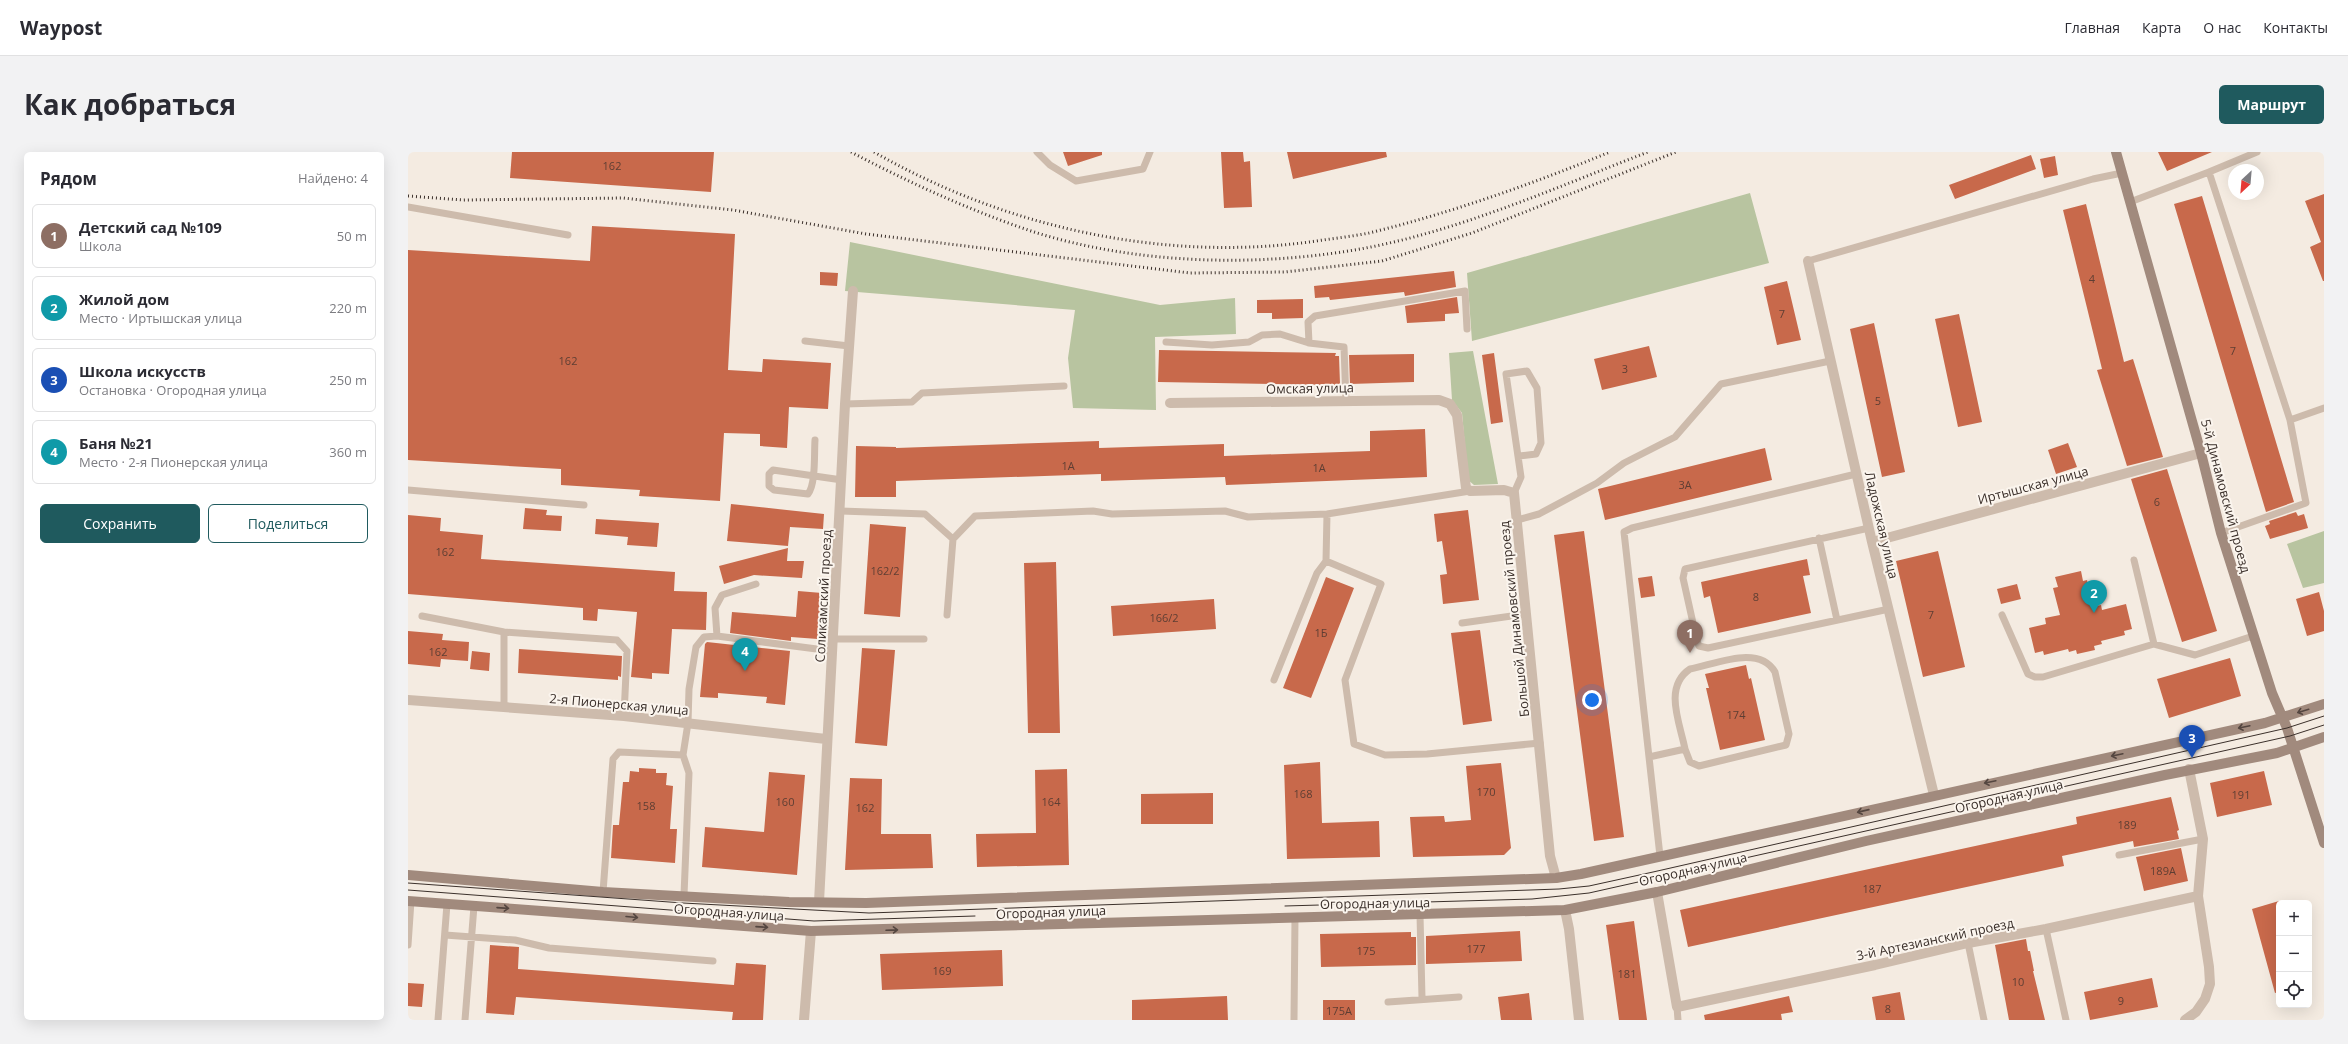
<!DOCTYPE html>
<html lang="ru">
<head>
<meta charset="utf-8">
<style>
	body { margin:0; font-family:"Open Sans",sans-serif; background:#f2f2f3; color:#2b2b33 }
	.controls { position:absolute; right:12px; bottom:12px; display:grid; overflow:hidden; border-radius:6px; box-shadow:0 4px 16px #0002 }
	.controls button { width:36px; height:36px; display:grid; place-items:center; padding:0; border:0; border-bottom:1px solid #e1e1e2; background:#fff; color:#2b2b33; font:20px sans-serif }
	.compass { position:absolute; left:1820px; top:12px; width:36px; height:36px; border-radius:50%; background:#fff; box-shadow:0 4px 16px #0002; rotate:206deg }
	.you { position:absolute; left:1184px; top:548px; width:14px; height:14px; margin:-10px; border:3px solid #fff; border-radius:50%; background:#1a73e8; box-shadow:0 0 0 6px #1a73e833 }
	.badge { display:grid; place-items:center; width:26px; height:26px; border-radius:50%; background:#1f5a5e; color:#fff; font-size:13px; font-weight:700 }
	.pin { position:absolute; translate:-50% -33px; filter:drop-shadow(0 1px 2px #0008) }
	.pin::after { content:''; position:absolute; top:21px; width:14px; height:12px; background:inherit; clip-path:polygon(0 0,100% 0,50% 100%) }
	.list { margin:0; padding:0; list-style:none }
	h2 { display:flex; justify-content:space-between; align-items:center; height:52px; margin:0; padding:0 16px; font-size:17px }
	h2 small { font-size:13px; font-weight:400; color:#7c7c81 }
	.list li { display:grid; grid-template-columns:26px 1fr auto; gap:12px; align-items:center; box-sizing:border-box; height:64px; margin:0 8px 8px; padding:0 8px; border:1px solid #e1e1e2; border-radius:6px }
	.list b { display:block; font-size:15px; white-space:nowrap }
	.list p { margin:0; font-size:13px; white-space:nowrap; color:#7c7c81 }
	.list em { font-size:13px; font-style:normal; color:#7c7c81 }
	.actions { display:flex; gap:8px; padding:12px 16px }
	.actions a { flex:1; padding:9px 0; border:1px solid #1f5a5e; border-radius:6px; text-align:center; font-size:14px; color:#1f5a5e }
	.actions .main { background:#1f5a5e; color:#fff }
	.icon { flex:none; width:22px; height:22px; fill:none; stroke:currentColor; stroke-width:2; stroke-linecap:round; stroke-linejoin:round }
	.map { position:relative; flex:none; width:1916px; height:868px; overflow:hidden; border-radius:6px }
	header { display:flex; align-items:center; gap:24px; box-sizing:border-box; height:56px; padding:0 20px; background:#fff; border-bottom:1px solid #e1e1e2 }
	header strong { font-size:19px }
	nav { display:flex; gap:22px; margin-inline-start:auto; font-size:14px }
	.intro { display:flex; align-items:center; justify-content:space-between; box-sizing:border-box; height:96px; padding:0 24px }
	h1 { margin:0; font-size:28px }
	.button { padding:10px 18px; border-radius:6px; background:#1f5a5e; color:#fff; font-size:14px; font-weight:700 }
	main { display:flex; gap:24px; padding:0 24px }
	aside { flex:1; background:#fff; border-radius:6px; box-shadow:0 4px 16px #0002 }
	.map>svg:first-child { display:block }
	.green { fill:#b8c4a0 }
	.building { fill:#c8694b }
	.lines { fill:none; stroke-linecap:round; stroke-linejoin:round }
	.lane { stroke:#cdbbac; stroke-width:7 }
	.street { stroke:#cdbbac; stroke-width:10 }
	.secondary { stroke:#a18a7d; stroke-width:10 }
	.tram { stroke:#3b302b; stroke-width:1 }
	.rail { stroke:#3b302b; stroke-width:3; stroke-dasharray:1 3; stroke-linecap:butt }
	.oneway { stroke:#544640 }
	.labels { text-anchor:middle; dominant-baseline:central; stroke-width:4; stroke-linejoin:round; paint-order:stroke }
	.number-label { font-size:11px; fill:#5e3e33 }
	.street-label { font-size:13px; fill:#3b302b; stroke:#fbf5ee }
</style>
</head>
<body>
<header>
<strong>Waypost</strong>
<nav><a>Главная</a><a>Карта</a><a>О нас</a><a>Контакты</a></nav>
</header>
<div class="intro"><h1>Как добраться</h1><a class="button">Маршрут</a></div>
<main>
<aside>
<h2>Рядом<small>Найдено: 4</small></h2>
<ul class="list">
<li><span class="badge" style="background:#8d6e63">1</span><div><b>Детский сад №109</b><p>Школа</p></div><em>50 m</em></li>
<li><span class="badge" style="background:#0f9aa8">2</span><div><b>Жилой дом</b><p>Место · Иртышская улица</p></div><em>220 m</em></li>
<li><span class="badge" style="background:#1a4fb4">3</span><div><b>Школа искусств</b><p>Остановка · Огородная улица</p></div><em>250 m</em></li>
<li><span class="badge" style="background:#0f9aa8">4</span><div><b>Баня №21</b><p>Место · 2-я Пионерская улица</p></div><em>360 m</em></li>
</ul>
<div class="actions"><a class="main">Сохранить</a><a>Поделиться</a></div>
</aside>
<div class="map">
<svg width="1916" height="868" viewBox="0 0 1916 868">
	<rect width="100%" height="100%" fill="#f4ebe1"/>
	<path class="green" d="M 1342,41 L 1361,111 L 1064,189 L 1059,121 Z
		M 442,90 L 752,153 L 827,146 L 828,182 L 747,185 L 748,258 L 665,256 L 660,206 L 667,158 L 437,139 Z
		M 1065,199 L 1090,332 L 1066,333 L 1060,328 L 1054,261 L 1044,248 L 1041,201 Z
		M 1916,379 L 1916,431 L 1895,436 L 1879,392 Z"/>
	<path class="building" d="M 104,0 L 306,0 L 303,40 L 102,26 Z
		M 655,0 L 694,0 L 694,3 L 660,14 Z
		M 813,0 L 835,0 L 836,10 L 842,9 L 844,55 L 816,56 Z
		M 879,0 L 978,0 L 979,5 L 885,27 Z
		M 1750,0 L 1804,0 L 1759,19 Z
		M 1623,3 L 1628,17 L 1547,47 L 1541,33 Z
		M 1647,4 L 1650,23 L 1636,26 L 1632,7 Z
		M 1916,42 L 1916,129 L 1915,129 L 1902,95 L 1913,90 L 1897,49 Z
		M 1794,44 L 1886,350 L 1858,360 L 1766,52 Z
		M 1678,52 L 1716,210 L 1725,207 L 1755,305 L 1719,314 L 1689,218 L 1694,217 L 1655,58 Z
		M 184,74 L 327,82 L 320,218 L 354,220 L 355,207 L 423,211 L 420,257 L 381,255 L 379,296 L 352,294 L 352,282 L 316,281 L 312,349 L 231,344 L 232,338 L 153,333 L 153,317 L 0,308 L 0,98 L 182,109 Z
		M 1046,119 L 1048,135 L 997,144 L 996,140 L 922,148 L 921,145 L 907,146 L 906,134 Z
		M 412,120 L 430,121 L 429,134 L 412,133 Z
		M 1379,129 L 1393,188 L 1369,193 L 1356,135 Z
		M 1049,145 L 1051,161 L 1037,162 L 1037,169 L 999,171 L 997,154 Z
		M 895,147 L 895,166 L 864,167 L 864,161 L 849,161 L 849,148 Z
		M 1551,162 L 1574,270 L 1550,275 L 1527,167 Z
		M 1466,171 L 1497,320 L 1474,325 L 1442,177 Z
		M 1241,194 L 1249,225 L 1194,238 L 1186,207 Z
		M 751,198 L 928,201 L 927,204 L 931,204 L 932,232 L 927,233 L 750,230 Z
		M 1086,201 L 1095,270 L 1083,272 L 1074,203 Z
		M 1006,202 L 1006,230 L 942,232 L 941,203 Z
		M 1017,277 L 1019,325 L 818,333 L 817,325 L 693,329 L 693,322 L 488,329 L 488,345 L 447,345 L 448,294 L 488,295 L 488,296 L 691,289 L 691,296 L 816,292 L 816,304 L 962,299 L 962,279 Z
		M 1660,291 L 1669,315 L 1648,322 L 1640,298 Z
		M 1357,296 L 1364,328 L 1197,368 L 1190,337 Z
		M 1759,317 L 1809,479 L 1774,490 L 1723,327 Z
		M 323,352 L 416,362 L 415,377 L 382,375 L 380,394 L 319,389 Z
		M 117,356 L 139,358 L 138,363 L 154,364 L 153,379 L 115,377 Z
		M 1060,358 L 1071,448 L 1035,452 L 1032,423 L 1039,422 L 1034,389 L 1029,390 L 1026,362 Z
		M 1888,360 L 1890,364 L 1896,362 L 1900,376 L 1862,387 L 1857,374 L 1862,372 L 1861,369 Z
		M 0,363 L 33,366 L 32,379 L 75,383 L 73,407 L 267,420 L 266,439 L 299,440 L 298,478 L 264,477 L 261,522 L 244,521 L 244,527 L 223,525 L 229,460 L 190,457 L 189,469 L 175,468 L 175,456 L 0,442 Z
		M 188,367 L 251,371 L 249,395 L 219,393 L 220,385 L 187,382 Z
		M 462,372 L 498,375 L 492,465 L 456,462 Z
		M 1176,379 L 1216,685 L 1186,689 L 1146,383 Z
		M 380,396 L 379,409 L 396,409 L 394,426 L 346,423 L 316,432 L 311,414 Z
		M 1530,399 L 1557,515 L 1515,525 L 1488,409 Z
		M 1399,407 L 1402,423 L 1395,424 L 1403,461 L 1310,481 L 1302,444 L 1296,446 L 1293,430 Z
		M 648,410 L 652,581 L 620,581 L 616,411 Z
		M 1673,419 L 1675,429 L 1679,428 L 1685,455 L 1693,453 L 1694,458 L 1718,452 L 1724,477 L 1716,479 L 1717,483 L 1693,489 L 1694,492 L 1686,494 L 1687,498 L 1669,502 L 1668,498 L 1661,500 L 1660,497 L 1636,503 L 1635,499 L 1627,501 L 1621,476 L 1638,472 L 1637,466 L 1652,463 L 1645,436 L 1650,435 L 1647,425 Z
		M 1244,424 L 1247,444 L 1233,446 L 1230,426 Z
		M 918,425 L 946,436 L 903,546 L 875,536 Z
		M 1609,432 L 1613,447 L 1593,452 L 1589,437 Z
		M 390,439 L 414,441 L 410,487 L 383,485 L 383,489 L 322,481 L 324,460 L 388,465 Z
		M 1911,440 L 1916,459 L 1916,479 L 1899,484 L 1888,447 Z
		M 806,447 L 808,477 L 705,484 L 703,454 Z
		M 1072,478 L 1084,569 L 1055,573 L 1043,481 Z
		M 0,479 L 35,482 L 34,488 L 61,490 L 60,509 L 33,507 L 32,515 L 0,512 Z
		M 299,490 L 382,499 L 377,553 L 358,551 L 359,545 L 310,541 L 310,546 L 292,545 L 297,492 Z
		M 454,496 L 487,498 L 479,594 L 447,591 Z
		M 111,497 L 214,504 L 213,525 L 210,524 L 210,528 L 110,521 Z
		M 64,499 L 82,501 L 81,519 L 62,517 Z
		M 1822,506 L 1833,544 L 1761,566 L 1749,527 Z
		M 1338,513 L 1341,527 L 1343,526 L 1357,588 L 1312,598 L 1298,536 L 1301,536 L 1297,522 Z
		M 912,610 L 914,671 L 971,669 L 972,705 L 879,707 L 876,613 Z
		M 1093,611 L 1103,696 L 1096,703 L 1005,705 L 1002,665 L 1036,664 L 1037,670 L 1063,668 L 1058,614 Z
		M 231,616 L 248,617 L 248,621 L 259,621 L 258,633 L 265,634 L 262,677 L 269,677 L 267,711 L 203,706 L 205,673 L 211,673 L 215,630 L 221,630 L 222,619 L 231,620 Z
		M 659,617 L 661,713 L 569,715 L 568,682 L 628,681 L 627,618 Z
		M 1856,619 L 1864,653 L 1809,665 L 1802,631 Z
		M 361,620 L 397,623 L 389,723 L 294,715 L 297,675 L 356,680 Z
		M 442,626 L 474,627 L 473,682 L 523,682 L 525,716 L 437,718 Z
		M 805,641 L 805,672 L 733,672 L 733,642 Z
		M 1763,645 L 1771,678 L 1769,679 L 1771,687 L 1726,695 L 1725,689 L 1654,704 L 1656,714 L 1280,795 L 1272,758 L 1669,672 L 1668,665 Z
		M 1773,696 L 1780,729 L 1736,739 L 1728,705 Z
		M 1871,749 L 1871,840 L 1867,841 L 1844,757 Z
		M 1226,769 L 1239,868 L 1211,868 L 1198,773 Z
		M 1112,779 L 1114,809 L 1018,812 L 1018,784 Z
		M 1003,780 L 1003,785 L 1008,785 L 1008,813 L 913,815 L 912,782 Z
		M 1618,787 L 1620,799 L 1622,799 L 1626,819 L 1625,819 L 1637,868 L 1601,868 L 1587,793 Z
		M 82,793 L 111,795 L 110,817 L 326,833 L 328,811 L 358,813 L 355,868 L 324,868 L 325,860 L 108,845 L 106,863 L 78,861 Z
		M 594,798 L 595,834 L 474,838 L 472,802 Z
		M 1744,826 L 1750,855 L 1682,868 L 1676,840 Z
		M 0,831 L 16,832 L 14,855 L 0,854 Z
		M 1492,840 L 1497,868 L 1468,868 L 1464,845 Z
		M 1121,841 L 1124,868 L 1093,868 L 1090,845 Z
		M 819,844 L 820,868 L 724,868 L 724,848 Z
		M 1381,844 L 1385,860 L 1373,862 L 1374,868 L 1297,868 L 1296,863 Z
		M 915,848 L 947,848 L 947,868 L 915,868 Z"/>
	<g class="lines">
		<path class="lane" d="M 629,0 L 642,13 L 668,29 L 735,17 L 742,0
			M 1801,20 L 1849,0
			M 1722,50 L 1801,20 L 1882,268
			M 0,55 L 160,83
			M 1400,109 L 1685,27 L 1714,21
			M 397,189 L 441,194
			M 758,190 L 804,193 L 841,190 L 854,183 L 872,182 L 901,191
			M 938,249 L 936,195 L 901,191 L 900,170 L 907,164 L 1057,139 L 1059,177
			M 437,252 L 504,250 L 514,241 L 656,234
			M 407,288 C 406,302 408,332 400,342 L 366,338 L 361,334 L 361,322 L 365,318 L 434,328
			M 0,338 L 176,353
			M 1106,341 L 1113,325 L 1098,222 L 1119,219 L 1129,236 L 1133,291 L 1128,302 L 1111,304
			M 433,359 L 517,362 L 545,387
			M 1109,368 L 1131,362 L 1189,331 L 1216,311 L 1267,285 L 1313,232 L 1422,209
			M 1461,376 L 1277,417 L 1275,426 L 1289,489 L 1291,494 L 1300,496 L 1481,457
			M 1813,381 L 1898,351 L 1882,268 L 1916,256
			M 1411,386 L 1429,468
			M 1726,408 L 1746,492
			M 918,409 L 973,432 L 937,528 L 946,592 L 977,603 L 1019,602 L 1132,591
			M 539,463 L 545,387 L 567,364 L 685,359 L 704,362 L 817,359 L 840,365 L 919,362 L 1062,339
			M 1594,463 L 1620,522 L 1627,525 L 1635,525 L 1746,492 L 1787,503 L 1845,484
			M 14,464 L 96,480 L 209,488 L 219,499 L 216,564
			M 1054,471 L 1118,462
			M 309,484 L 307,456 L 314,443 L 348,432
			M 425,487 L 516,487
			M 866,528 L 909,421 L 918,409 L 919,362
			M 96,555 L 96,480
			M 1241,605 L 1277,597 C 1272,571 1255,535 1282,517 C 1308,512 1351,492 1367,520 L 1381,582 L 1378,593 L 1291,614 L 1282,610 L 1277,597
			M 1711,703 L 1795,687
			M 1252,704 L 1216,380 L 1224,376 L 1448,322
			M 195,740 L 205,607 L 211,600 L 275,603
			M 276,743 L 281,621 L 275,603 L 280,571 L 281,537 L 288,495 L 296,485 L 309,484 L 424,499
			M 1012,763 L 1014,846
			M 1638,777 L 1658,868
			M 37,783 L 107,788 L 141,796 L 305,809
			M 1560,791 L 1576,868
			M 0,793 L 3,749
			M 980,850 L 1051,845
			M 1269,855 L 1270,868
			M 30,868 L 39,752
			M 57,868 L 66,754
			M 886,868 L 887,765"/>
		<path class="street" d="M 1400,109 L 1464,390 L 1526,643
			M 762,251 L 1031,248 L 1042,252 L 1049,263 L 1058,336 L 1062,339 L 1096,338 L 1106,341 L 1142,704 L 1148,726
			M 1464,390 L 1793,301
			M 0,548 L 216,564 L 418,587
			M 1249,740 L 1269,855 L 1467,813 L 1560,791 L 1638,777 L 1790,744
			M 411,750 L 437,252 L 445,139
			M 1157,758 L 1161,777 L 1171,868
			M 396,868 L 403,779
			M 1777,868 L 1788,860 L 1797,847 L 1802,832 L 1801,815 L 1790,744 L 1795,687 L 1781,617"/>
		<path class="secondary" d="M 1708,0 L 1793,301 L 1813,381 L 1864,541 L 1879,576 L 1916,691
			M 0,723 L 195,740 L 381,750 L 458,751 L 1148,726 L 1173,722 L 1857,571 L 1916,552
			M 0,749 L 403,779 L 1157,758 L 1249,740 L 1458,689 L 1757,623 L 1869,601 L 1916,585"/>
		<path class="tram" d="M 0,731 L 275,751 L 461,761 L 1151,737 L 1181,734 L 1245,720 L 1879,576 L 1916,564
			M 0,738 L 406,769 L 567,764
			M 877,754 L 1124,747 L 1181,741 L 1882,584 L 1916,573"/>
		<path class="rail" d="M 443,0 C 500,30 561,58 623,79 C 728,113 854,116 963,95 C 1058,76 1149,35 1240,0
			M 466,0 C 600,77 762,112 915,88 C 930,86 946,84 961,81 C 1043,61 1124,32 1202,0
			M 0,44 L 55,48 L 215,46 L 325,58 L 458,82 L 782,121 L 877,120 L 974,109 L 1064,81 L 1268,0"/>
	</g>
	<defs><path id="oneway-shaft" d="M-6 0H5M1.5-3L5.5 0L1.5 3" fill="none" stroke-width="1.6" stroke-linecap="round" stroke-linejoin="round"/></defs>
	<g class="oneway">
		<use href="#oneway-shaft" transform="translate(1895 559) rotate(163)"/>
		<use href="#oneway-shaft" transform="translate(1836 575) rotate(168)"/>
		<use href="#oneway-shaft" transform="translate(1709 603) rotate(168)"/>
		<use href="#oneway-shaft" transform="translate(1582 630) rotate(168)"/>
		<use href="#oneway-shaft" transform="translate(1455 659) rotate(167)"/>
		<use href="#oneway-shaft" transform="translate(95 756) rotate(4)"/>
		<use href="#oneway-shaft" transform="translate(224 765) rotate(5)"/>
		<use href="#oneway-shaft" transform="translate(354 775) rotate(4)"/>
		<use href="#oneway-shaft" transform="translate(484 778) rotate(-2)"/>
	</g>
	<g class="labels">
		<g class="number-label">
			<text x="204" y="13">162</text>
			<text x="1684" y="126">4</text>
			<text x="1374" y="161">7</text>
			<text x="1825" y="198">7</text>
			<text x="160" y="208">162</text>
			<text x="1217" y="216">3</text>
			<text x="1470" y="248">5</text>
			<text x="660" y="313">1А</text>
			<text x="911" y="315">1А</text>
			<text x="1277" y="332">3А</text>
			<text x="1749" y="349">6</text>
			<text x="37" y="399">162</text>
			<text x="477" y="418">162/2</text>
			<text x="1348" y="444">8</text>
			<text x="1523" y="462">7</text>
			<text x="756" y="465">166/2</text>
			<text x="913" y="480">1Б</text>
			<text x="30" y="499">162</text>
			<text x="1328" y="562">174</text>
			<text x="1078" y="639">170</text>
			<text x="895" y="641">168</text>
			<text x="1833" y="642">191</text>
			<text x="377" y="649">160</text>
			<text x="643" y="649">164</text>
			<text x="238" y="653">158</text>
			<text x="457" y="655">162</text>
			<text x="1719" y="672">189</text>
			<text x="1755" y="718">189А</text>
			<text x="1464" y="736">187</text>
			<text x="1068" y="796">177</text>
			<text x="958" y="798">175</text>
			<text x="534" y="818">169</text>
			<text x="1219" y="821">181</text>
			<text x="1610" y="829">10</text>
			<text x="1713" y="848">9</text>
			<text x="1480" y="856">8</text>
			<text x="931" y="858">175А</text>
		</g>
		<g class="street-label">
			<text transform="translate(902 236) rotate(-1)">Омская улица</text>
			<text transform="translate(1625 333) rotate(-15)">Иртышская улица</text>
			<text transform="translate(1818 344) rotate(75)">5-й Динамовский проезд</text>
			<text transform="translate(1474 373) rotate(77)">Ладожская улица</text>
			<text transform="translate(415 444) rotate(-87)">Соликамский проезд</text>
			<text transform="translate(1106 467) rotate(-96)">Большой Динамовский проезд</text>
			<text transform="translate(211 552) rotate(5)">2-я Пионерская улица</text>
			<text transform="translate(1601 644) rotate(-13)">Огородная улица</text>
			<text transform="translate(1285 717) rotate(-13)">Огородная улица</text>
			<text transform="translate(967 751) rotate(-1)">Огородная улица</text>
			<text transform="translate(321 760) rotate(4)">Огородная улица</text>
			<text transform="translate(643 760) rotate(-2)">Огородная улица</text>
			<text transform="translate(1527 787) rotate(-12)">3-й Артезианский проезд</text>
		</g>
	</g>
</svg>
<div class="controls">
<button>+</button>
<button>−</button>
<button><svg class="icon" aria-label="locate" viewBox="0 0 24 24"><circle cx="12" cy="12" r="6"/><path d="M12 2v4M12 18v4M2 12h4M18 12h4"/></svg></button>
</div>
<svg class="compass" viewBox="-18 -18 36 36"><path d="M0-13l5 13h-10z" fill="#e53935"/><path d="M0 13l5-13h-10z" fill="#7c7c81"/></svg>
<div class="you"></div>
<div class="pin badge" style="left:1282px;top:501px;background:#8d6e63">1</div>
<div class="pin badge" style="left:1686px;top:461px;background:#0f9aa8">2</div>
<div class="pin badge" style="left:1784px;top:606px;background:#1a4fb4">3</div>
<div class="pin badge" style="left:337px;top:519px;background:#0f9aa8">4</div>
</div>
</main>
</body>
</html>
